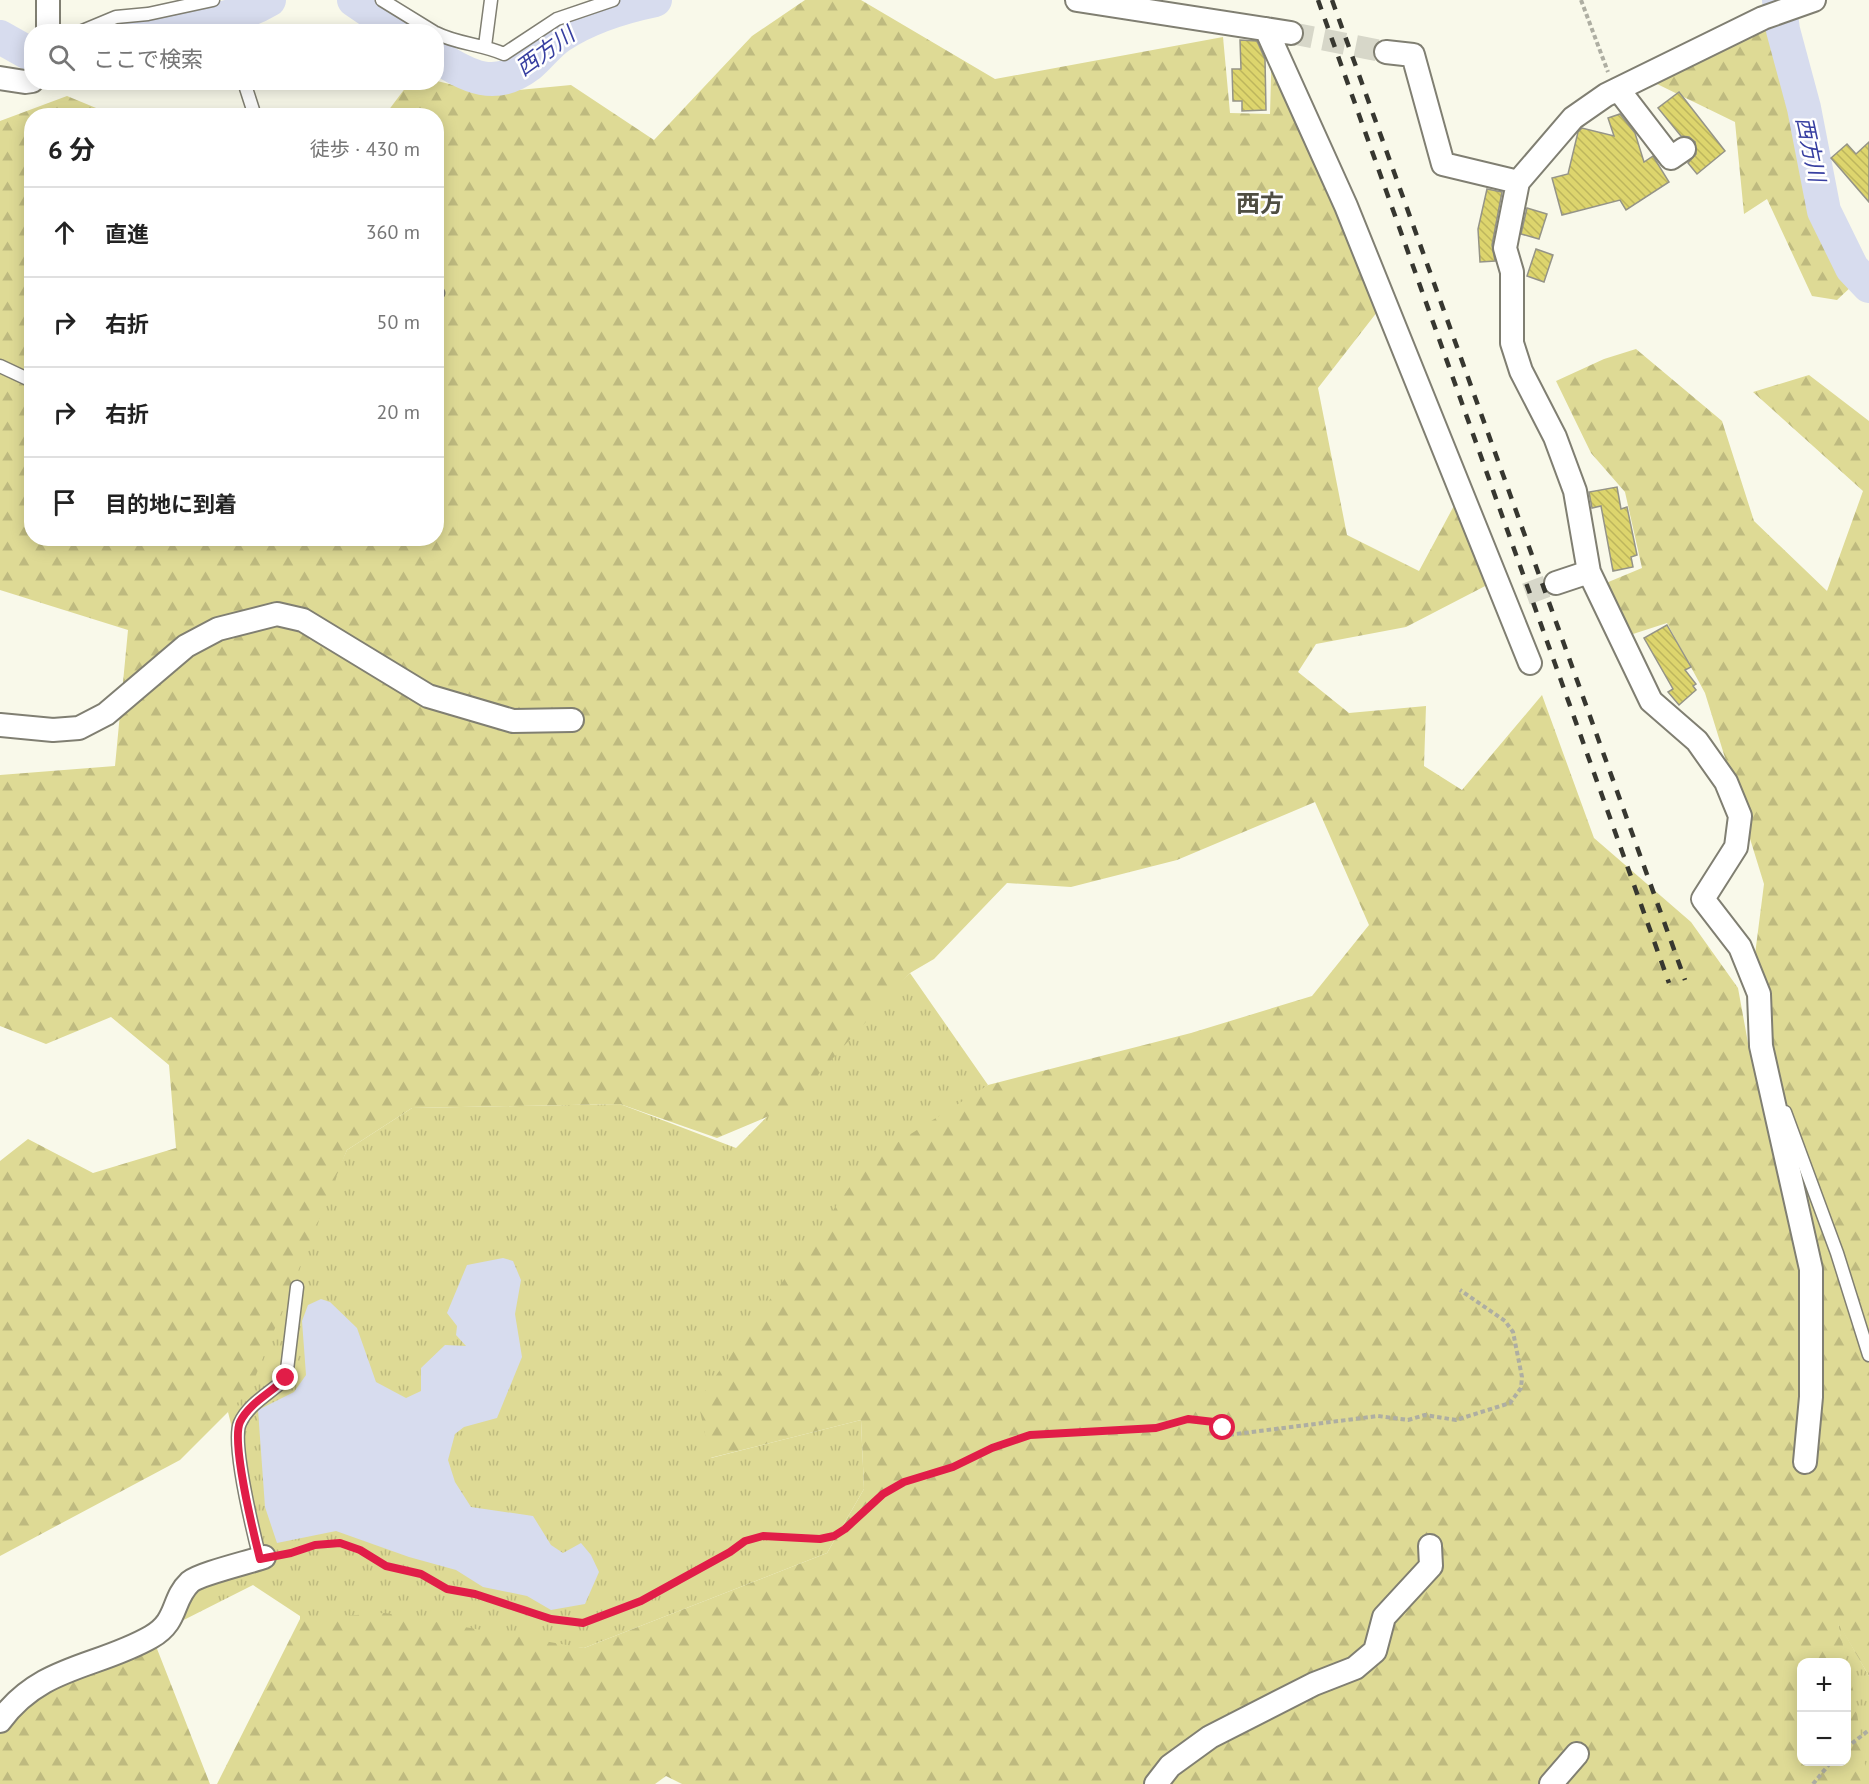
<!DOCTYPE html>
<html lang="ja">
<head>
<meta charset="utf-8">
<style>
	body { margin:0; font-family:"PT Sans","Noto Sans JP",sans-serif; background:#f2f2f2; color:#222 }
	.controls { position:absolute; right:18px; bottom:18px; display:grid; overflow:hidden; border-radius:12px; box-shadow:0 3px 15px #0003 }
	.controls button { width:54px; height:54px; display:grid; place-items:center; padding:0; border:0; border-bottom:2px solid #e0e0e0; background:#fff; color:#222; font:30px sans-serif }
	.stop { position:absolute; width:18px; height:18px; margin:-14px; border:4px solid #e11d48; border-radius:50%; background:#fff }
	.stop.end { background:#e11d48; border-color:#fff; box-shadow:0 2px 6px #0008 }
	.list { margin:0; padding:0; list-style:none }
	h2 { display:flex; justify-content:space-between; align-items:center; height:78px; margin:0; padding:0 24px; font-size:26px }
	h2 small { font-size:20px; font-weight:400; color:#767676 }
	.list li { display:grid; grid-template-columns:39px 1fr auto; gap:18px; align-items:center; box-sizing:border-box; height:90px; padding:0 24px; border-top:2px solid #e0e0e0 }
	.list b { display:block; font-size:22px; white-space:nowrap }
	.list em { font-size:20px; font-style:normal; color:#767676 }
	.icon { flex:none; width:33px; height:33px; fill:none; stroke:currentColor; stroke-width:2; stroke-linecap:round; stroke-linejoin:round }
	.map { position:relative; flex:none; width:1869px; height:1784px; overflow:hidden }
	.search { position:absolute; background:#fff; box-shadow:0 3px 15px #0003; left:24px; top:24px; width:420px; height:66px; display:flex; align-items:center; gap:15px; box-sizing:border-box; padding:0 21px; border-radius:24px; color:#767676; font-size:22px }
	.panel { position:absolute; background:#fff; box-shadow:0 3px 15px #0003; left:24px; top:108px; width:420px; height:438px; border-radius:24px }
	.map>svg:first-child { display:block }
	.grass { fill:url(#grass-tufts) }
	.forest { fill:url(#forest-firs); fill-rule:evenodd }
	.water { fill:#d7dcee }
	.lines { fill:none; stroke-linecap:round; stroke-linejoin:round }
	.river { stroke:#d7dcee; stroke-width:34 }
	.building { fill:url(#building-back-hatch); stroke:#959487; stroke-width:1.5 }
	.street-tunnel { stroke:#d7d7c9; stroke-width:22; stroke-dasharray:22 11; stroke-linecap:butt }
	.lane-casing { stroke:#807f72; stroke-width:15 }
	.street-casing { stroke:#807f72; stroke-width:26 }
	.path { stroke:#aeaea2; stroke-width:4; stroke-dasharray:4.5 3; stroke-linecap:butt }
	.lane { stroke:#fff; stroke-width:12 }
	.street { stroke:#fff; stroke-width:22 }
	.rail { stroke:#373730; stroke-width:4.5; stroke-dasharray:10 10; stroke-linecap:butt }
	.route { stroke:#e11d48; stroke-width:8 }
	.labels { text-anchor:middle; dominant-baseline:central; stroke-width:5; stroke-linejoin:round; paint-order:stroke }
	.water-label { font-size:22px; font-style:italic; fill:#373fa1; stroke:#fff }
	.quarter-label { font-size:24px; font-weight:bold; fill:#4f4e42; stroke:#fff }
</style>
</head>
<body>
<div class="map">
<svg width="1869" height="1784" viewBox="0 0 1869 1784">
	<defs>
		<pattern id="grass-tufts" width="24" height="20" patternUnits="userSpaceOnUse" patternTransform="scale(1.5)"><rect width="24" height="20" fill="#deda95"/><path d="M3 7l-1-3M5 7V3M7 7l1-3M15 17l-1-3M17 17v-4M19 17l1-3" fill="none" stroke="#beba7f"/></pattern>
		<pattern id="forest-firs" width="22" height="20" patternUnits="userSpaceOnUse" patternTransform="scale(1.5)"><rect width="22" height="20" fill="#deda95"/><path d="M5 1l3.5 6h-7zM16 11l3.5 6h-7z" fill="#beba7f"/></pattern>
		<pattern id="building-back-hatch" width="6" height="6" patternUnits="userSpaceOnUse" patternTransform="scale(1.5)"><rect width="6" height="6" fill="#ddd56d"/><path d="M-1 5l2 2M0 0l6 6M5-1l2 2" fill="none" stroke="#bdb65d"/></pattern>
	</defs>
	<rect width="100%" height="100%" fill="#f9f9ea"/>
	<path class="grass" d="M 910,973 L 988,1085 L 845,1194 L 711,1458 L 861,1420 L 864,1489 L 827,1553 L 584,1648 L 300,1619 L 300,1616 L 253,1585 L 152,1636 L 189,1583 L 264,1557 L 228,1412 L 347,1150 L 412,1108 L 620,1104 L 736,1148 Z
		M 1837,1620 L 1869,1676 L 1869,1784 L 1858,1784 L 1846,1662 Z"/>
	<path class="forest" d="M 805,0 L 861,0 L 995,79 L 1223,37 L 1230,113 L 1270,114 L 1272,42 L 1381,307 L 1318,388 L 1347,535 L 1419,571 L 1456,502 L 1491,583 L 1406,627 L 1316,644 L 1298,672 L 1349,713 L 1426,706 L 1424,766 L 1462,790 L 1542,695 L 1594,838 L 1691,922 L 1738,988 L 1750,1054 L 1805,1184 L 1752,978 L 1764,884 L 1705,693 L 1667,623 L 1633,634 L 1606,583 L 1642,568 L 1625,492 L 1591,453 L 1556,381 L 1604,359 L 1636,349 L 1722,421 L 1754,521 L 1827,591 L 1863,491 L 1753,392 L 1809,375 L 1869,421 L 1869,1676 L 1838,1623 L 1854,1694 L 1868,1784 L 682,1784 L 666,1776 L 655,1784 L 217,1784 L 300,1619 L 385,1613 L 584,1648 L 827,1553 L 864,1489 L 861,1420 L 710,1458 L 698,1401 L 868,1161 L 988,1085 L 1191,1033 L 1312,996 L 1369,925 L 1315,802 L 1177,860 L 1071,887 L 1007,883 L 934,959 L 910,973 L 788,1108 L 717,1138 L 620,1104 L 412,1108 L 347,1150 L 250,1390 L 180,1460 L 0,1556 L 0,1161 L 28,1139 L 93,1173 L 176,1148 L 169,1065 L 111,1017 L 46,1044 L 0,1026 L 0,775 L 115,766 L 128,630 L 0,590 L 0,121 L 67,96 L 113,115 L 32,116 L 32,538 L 436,538 L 436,116 L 385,115 L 409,83 L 437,81 L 487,93 L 571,85 L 654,140 L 752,36 ZM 1802,1662 L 1846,1662 L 1846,1762 L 1802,1762 Z
		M 1770,26 L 1796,96 L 1819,214 L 1853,285 L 1837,300 L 1812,296 L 1767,199 L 1744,214 L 1735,122 L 1655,83 Z
		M 152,1636 L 210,1784 L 0,1784 L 0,1721 L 12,1704 Z"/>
	<path class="water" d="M 503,1258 L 513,1261 L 521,1280 L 515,1314 L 522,1357 L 497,1418 L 464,1427 L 455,1434 L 448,1460 L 455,1482 L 471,1507 L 533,1516 L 551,1545 L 563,1553 L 581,1543 L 591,1555 L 599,1572 L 585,1604 L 551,1610 L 527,1596 L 483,1587 L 456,1570 L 409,1557 L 336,1531 L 277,1543 L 265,1507 L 258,1410 L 294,1392 L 306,1375 L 302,1321 L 308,1305 L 321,1299 L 330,1302 L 357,1328 L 376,1382 L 406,1398 L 421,1391 L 421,1368 L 445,1345 L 466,1346 L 456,1335 L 457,1326 L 447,1313 L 467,1265 Z"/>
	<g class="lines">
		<path class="river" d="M 354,0 L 401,32
			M 1779,0 L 1783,30 L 1804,108 L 1824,211 L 1852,268 L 1869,286
			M 129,32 C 176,24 227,25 269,0
			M 0,37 L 32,55
			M 436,56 C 469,77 495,91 529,65 C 540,56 548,44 560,36 C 589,17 621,7 655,0"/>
	</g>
	<path class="building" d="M 1240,40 L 1257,41 L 1265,59 L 1266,110 L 1242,111 L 1242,101 L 1233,101 L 1232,69 L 1241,69 Z
		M 1679,92 L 1725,151 L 1697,174 L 1688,163 L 1696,154 L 1695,142 L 1689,137 L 1681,136 L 1658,108 Z
		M 1620,114 L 1635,133 L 1644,162 L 1653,156 L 1669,182 L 1626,210 L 1620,200 L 1562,215 L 1552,178 L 1568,174 L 1578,132 L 1582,128 L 1614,136 L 1608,118 Z
		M 1869,142 L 1869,202 L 1831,158 L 1847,144 L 1856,154 Z
		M 1487,189 L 1502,192 L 1492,245 L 1495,261 L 1480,262 L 1478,229 Z
		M 1527,208 L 1547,214 L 1539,239 L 1521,234 Z
		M 1536,249 L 1553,255 L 1544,282 L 1527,276 Z
		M 1617,487 L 1621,509 L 1627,507 L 1637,555 L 1631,557 L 1633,567 L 1613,571 L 1601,506 L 1592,508 L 1589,492 Z
		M 1667,625 L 1691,667 L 1685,670 L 1696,684 L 1693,686 L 1696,690 L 1679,705 L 1668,692 L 1673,689 L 1644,638 Z"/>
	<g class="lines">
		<path class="street-tunnel" d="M 1291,33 L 1386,52
			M 1526,594 L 1556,583"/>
		<g class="lane-casing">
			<path id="lane" d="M 382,0 L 434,32
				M 80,32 L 116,17 L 148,14 L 213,0
				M 436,33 C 457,44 482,44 504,54 L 557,19 L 613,0
				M 485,46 L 491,0
				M 244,82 L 255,116
				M 436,292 L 438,293
				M 0,366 L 32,381
				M 1785,1112 L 1837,1253 L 1869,1355
				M 260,1559 C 254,1535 231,1442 240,1423 C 249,1403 272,1392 286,1378 L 297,1287"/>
		</g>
		<g class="street-casing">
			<path id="street" d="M 1077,0 L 1291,33
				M 1266,29 L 1346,206 L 1530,663
				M 48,32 L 48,0
				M 1386,52 L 1413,55 L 1443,164 L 1518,182
				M 0,78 L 25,82 L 32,81
				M 1618,89 L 1671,158 L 1684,149
				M 1556,583 L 1589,572
				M 0,725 L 53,730 L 79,728 L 106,714 L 186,646 L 218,629 L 277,614 L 303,620 L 428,696 L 513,721 L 572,720
				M 1805,1462 L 1811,1397 L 1811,1269 L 1761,1046 L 1759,994 L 1740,947 L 1703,899 L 1736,847 L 1740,816 L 1726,782 L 1697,741 L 1651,701 L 1589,572 L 1575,491 L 1555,437 L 1521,371 L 1512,343 L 1512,272 L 1505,248 L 1518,182 L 1573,118 L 1606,95 L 1763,18 L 1814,0
				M 0,1721 C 41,1665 97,1668 151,1637 C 179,1621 171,1600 190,1582 C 199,1574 250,1562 264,1557
				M 1156,1784 L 1170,1766 L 1210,1737 L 1314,1684 L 1355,1668 L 1375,1651 L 1384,1617 L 1431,1566 L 1430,1546
				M 1551,1784 L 1577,1754"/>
		</g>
		<path class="path" d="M 1581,0 L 1608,72
			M 282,1555 L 315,1545 L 340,1543 L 360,1550 L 386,1566 L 421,1574 L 447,1589 L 475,1594 L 551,1619 L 583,1623 L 641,1601 L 730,1552 L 745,1541 L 763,1536 L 820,1539 L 834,1536 L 845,1529 L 883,1494 L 904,1482 L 953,1467 L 992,1448 L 1030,1435 L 1156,1428 L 1188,1419 L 1214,1422 L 1228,1435 L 1378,1416 L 1408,1420 L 1425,1415 L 1456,1420 L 1510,1403 L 1521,1388 L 1522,1377 L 1513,1332 L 1505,1321 L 1460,1290
			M 1846,1748 L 1869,1730
			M 1813,1784 L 1831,1762"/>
		<use href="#lane" class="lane"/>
		<use href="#street" class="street"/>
		<path class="rail" d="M 1318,0 L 1669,983
			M 1332,0 L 1685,980"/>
	</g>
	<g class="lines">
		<path class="route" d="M 286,1378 C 272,1392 249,1403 240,1422 C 231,1442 254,1535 260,1559 L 291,1553 L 315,1545 L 340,1543 L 360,1550 L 386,1566 L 421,1574 L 447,1589 L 475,1594 L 551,1619 L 583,1623 L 641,1601 L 730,1552 L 745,1541 L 763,1536 L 820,1539 L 834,1536 L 845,1529 L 883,1494 L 904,1482 L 953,1467 L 992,1448 L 1030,1435 L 1156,1428 L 1188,1419 L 1214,1422 L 1223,1428"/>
	</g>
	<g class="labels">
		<g class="water-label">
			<text transform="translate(545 51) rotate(-36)">西方川</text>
			<text transform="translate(1811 149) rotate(78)">西方川</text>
		</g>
		<g class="quarter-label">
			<text x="1260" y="203">西方</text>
		</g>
	</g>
</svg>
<div class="controls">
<button>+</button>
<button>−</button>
</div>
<div class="stop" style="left:1223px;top:1428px"></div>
<div class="stop end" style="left:286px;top:1378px"></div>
<div class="search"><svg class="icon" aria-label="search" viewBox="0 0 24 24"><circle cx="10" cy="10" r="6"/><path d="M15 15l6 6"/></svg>ここで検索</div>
<section class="panel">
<h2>6 分<small>徒歩 · 430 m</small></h2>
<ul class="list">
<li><svg class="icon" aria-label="ahead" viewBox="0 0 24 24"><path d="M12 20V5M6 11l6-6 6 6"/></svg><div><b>直進</b></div><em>360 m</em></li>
<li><svg class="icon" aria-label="right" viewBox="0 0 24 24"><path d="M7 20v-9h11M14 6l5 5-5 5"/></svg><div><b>右折</b></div><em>50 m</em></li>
<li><svg class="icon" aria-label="right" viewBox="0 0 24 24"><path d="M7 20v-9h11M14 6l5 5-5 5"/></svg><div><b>右折</b></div><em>20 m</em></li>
<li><svg class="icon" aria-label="arrive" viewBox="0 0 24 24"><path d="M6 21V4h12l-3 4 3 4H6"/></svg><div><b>目的地に到着</b></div></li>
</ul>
</section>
</div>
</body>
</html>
